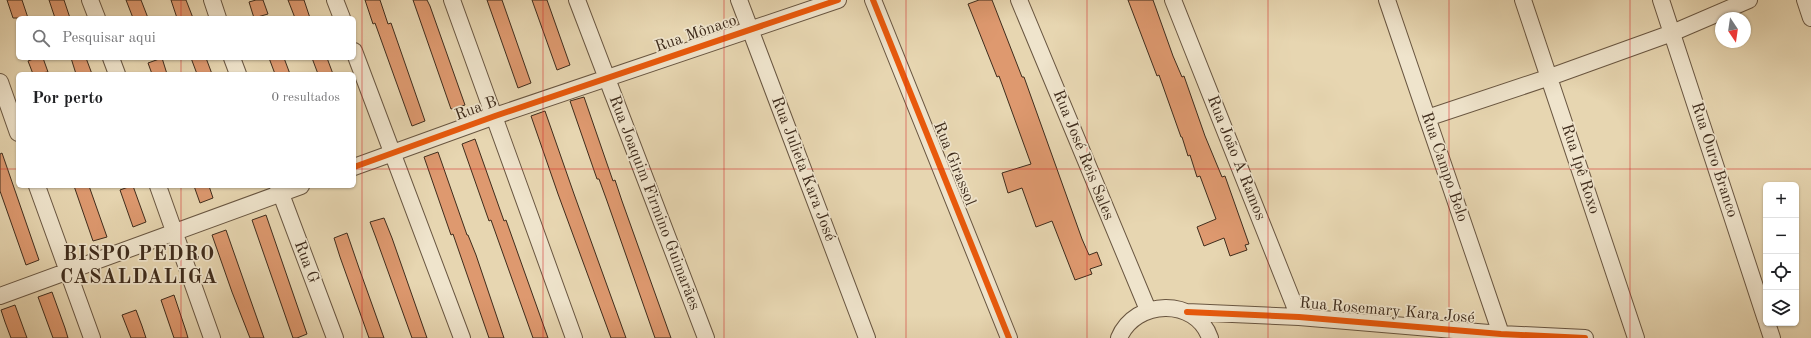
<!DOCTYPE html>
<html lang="pt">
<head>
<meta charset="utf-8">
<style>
	body { margin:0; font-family:"Old Standard TT",serif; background:#f6f6f6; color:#202124 }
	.controls { position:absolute; right:12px; bottom:12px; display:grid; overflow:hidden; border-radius:6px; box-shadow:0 1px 3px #0004 }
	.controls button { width:36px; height:36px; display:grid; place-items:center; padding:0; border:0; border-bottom:1px solid #e0e0e0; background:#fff; color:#202124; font:20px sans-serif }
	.compass { position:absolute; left:1715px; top:12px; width:36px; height:36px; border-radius:50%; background:#fff; box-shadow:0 1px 3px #0004; rotate:167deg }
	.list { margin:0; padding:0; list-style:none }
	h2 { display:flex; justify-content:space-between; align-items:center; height:52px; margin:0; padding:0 16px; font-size:17px }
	h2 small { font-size:13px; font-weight:400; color:#757577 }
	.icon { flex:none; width:22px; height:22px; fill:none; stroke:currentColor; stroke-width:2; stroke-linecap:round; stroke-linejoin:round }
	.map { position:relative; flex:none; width:1811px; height:338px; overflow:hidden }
	.search { position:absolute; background:#fff; box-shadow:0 1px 3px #0004; left:16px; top:16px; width:340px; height:44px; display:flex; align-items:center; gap:10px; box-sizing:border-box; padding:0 14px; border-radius:6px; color:#757577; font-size:15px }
	.panel { position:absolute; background:#fff; box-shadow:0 1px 3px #0004; left:16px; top:72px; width:340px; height:116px; border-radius:6px }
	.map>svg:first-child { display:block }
	.building { fill:#de996f; stroke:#3f2c1c }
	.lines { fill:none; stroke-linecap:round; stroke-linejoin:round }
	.minor-casing { stroke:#695641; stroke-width:18 }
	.minor { stroke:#efe4cc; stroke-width:16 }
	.cycleway-casing { stroke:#efe4cc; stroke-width:8 }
	.cycleway { stroke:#e8590c; stroke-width:6 }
	.grid { fill:none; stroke:#d62828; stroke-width:1; stroke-opacity:0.55 }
	.labels { text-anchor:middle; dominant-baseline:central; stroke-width:3.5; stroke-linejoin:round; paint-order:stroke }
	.street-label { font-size:16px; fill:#3f2c1c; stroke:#efe4cc }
	.district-label { font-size:20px; font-weight:bold; letter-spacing:1px; fill:#3f2c1c; stroke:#efe4cc }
</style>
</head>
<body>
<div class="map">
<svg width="1811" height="338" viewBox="0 0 1811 338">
	<rect width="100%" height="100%" fill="#e7d6b1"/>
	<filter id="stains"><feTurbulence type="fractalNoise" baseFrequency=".005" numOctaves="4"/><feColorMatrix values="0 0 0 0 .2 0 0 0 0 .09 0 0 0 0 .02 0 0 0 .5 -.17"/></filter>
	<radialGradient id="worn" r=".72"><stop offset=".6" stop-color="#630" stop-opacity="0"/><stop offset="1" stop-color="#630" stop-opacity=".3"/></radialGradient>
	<path class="building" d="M 7,0 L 22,0 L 28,18 L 13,18 Z
		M 49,0 L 64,0 L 70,18 L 55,18 Z
		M 126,0 L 141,0 L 148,18 L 133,18 Z
		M 171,0 L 186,0 L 193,18 L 177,18 Z
		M 256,0 L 263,0 L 268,14 L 254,18 L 249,2 Z
		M 288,0 L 304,0 L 310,18 L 295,18 Z
		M 365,0 L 380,0 L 388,24 L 391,23 L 425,121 L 412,126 L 375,23 L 373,24 Z
		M 413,0 L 427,0 L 430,6 L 465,105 L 451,109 Z
		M 487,0 L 502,0 L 531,83 L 518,88 Z
		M 532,0 L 547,0 L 570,65 L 557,70 Z
		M 979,0 L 992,0 L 1022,77 L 1024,77 L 1082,239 L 1089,255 L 1097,252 L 1102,265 L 1090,269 L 1092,274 L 1075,280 L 1052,221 L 1036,227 L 1022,188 L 1008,193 L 1002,173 L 1031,164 L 999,76 L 997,77 L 968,4 Z
		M 1128,0 L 1153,0 L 1173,56 L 1182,77 L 1184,76 L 1205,136 L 1222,177 L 1225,176 L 1249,244 L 1245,245 L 1247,250 L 1230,256 L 1224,238 L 1204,246 L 1197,227 L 1216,219 L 1200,176 L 1197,177 L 1190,155 L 1188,156 L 1182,137 L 1181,137 L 1159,75 L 1157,76 Z
		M 36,58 L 43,58 L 48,72 L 33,74 L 28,61 Z
		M 71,58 L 86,58 L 92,74 L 76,74 Z
		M 162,58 L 167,74 L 152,74 L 148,63 Z
		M 191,58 L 206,58 L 212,74 L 197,74 Z
		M 269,58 L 284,58 L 290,74 L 275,74 Z
		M 312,58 L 327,58 L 333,74 L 318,74 Z
		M 584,97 L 613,181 L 615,180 L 622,201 L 671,338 L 655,338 L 607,201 L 599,179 L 597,179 L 570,101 Z
		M 545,111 L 574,194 L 626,338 L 611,338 L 558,194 L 531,116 Z
		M 475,139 L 504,221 L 506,220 L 548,338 L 533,338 L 491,220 L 489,221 L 462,144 Z
		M 438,152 L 467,235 L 468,235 L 476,255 L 504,338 L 489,338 L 453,234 L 451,235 L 424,157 Z
		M 2,153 L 39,260 L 26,265 L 0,191 L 0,154 Z
		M 74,186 L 89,186 L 107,237 L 93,241 Z
		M 131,186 L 133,186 L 146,222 L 133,227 L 120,190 Z
		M 194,186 L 209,186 L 213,198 L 200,203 Z
		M 266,215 L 307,334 L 297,338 L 293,338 L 252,220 Z
		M 384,218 L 392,238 L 427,338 L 412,338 L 376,238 L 370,222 Z
		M 226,230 L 247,290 L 264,338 L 250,338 L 232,292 L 212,235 Z
		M 347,233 L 359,268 L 384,338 L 369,338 L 340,257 L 334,238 Z
		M 52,292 L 65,328 L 68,338 L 53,338 L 38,297 Z
		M 174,295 L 186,331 L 188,338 L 174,338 L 161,300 Z
		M 15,305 L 27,338 L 11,338 L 5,322 L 1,310 Z
		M 136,310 L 142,326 L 146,338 L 131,338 L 122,315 Z"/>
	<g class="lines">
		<g class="minor-casing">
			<path id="minor" d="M 90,0 L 97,18
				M 212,0 L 218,18
				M 335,0 L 342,18
				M 452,0 L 574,338
				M 577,0 L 706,338
				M 739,0 L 867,338
				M 873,0 L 1009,338
				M 1019,0 L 1148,310
				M 1173,0 L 1299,317
				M 1387,0 L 1501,334
				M 1523,0 L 1636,338
				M 1661,0 L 1766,320
				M 1805,0 L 1811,18
				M 354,51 L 462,338
				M 111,58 L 117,74
				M 232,58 L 238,74
				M 0,82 L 18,133
				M 1427,118 L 1550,77 L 1672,33 L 1749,0
				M 354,167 L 495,116 L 838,0
				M 37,186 L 92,338
				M 158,186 L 212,338
				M 278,186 L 335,338
				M 0,296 L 301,186
				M 1187,312 L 1299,317 L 1501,334 L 1585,338
				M 1767,323 L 1772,338
				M 1119,338 C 1135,299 1196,297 1210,338"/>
		</g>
		<use href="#minor" class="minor"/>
		<g class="cycleway-casing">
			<path id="cycleway" d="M 873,0 L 1009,338
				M 354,167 L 495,116 L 838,0
				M 1187,312 L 1299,317 L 1501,334 L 1585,338"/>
		</g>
		<use href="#cycleway" class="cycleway"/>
	</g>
	<path class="grid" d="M 181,0 L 181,18M 362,0 L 362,338M 543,0 L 543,338M 724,0 L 724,338M 906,0 L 906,338M 1087,0 L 1087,338M 1268,0 L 1268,338M 1449,0 L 1449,338M 1630,0 L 1630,338M 181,58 L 181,74M 0,169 L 18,169M 354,169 L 1811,169M 181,186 L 181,338"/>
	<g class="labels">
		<g class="street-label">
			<text transform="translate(696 34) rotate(-19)">Rua Mônaco</text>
			<text transform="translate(476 109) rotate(-20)">Rua B</text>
			<text transform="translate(1083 155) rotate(68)">Rua José Reis Sales</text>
			<text transform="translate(1236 158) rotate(68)">Rua João A Ramos</text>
			<text transform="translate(1714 160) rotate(72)">Rua Ouro Branco</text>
			<text transform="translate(954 164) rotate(68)">Rua Girassol</text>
			<text transform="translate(1444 167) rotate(71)">Rua Campo Belo</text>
			<text transform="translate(803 169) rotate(69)">Rua Julieta Kara José</text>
			<text transform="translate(1580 169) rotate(72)">Rua Ipê Roxo</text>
			<text transform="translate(654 203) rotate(69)">Rua Joaquim Firmino Guimarães</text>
			<text transform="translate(306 262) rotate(69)">Rua G</text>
			<text transform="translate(1387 311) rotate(5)">Rua Rosemary Kara José</text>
		</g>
		<g class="district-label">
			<text x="139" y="255">BISPO PEDRO<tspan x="139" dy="23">CASALDALIGA</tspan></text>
		</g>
	</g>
	<rect width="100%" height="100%" filter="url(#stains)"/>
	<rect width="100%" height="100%" fill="url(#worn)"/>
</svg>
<div class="controls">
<button>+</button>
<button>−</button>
<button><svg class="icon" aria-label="locate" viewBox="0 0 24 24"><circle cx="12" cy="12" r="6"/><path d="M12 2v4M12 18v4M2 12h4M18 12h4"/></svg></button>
<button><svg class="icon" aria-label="layers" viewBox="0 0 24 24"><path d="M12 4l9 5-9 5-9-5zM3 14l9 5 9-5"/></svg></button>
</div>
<svg class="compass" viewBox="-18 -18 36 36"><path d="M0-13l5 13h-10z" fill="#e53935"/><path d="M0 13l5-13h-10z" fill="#757577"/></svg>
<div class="search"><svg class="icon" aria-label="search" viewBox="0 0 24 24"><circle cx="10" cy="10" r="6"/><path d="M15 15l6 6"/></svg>Pesquisar aqui</div>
<section class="panel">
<h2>Por perto<small>0 resultados</small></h2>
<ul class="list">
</ul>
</section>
</div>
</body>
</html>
